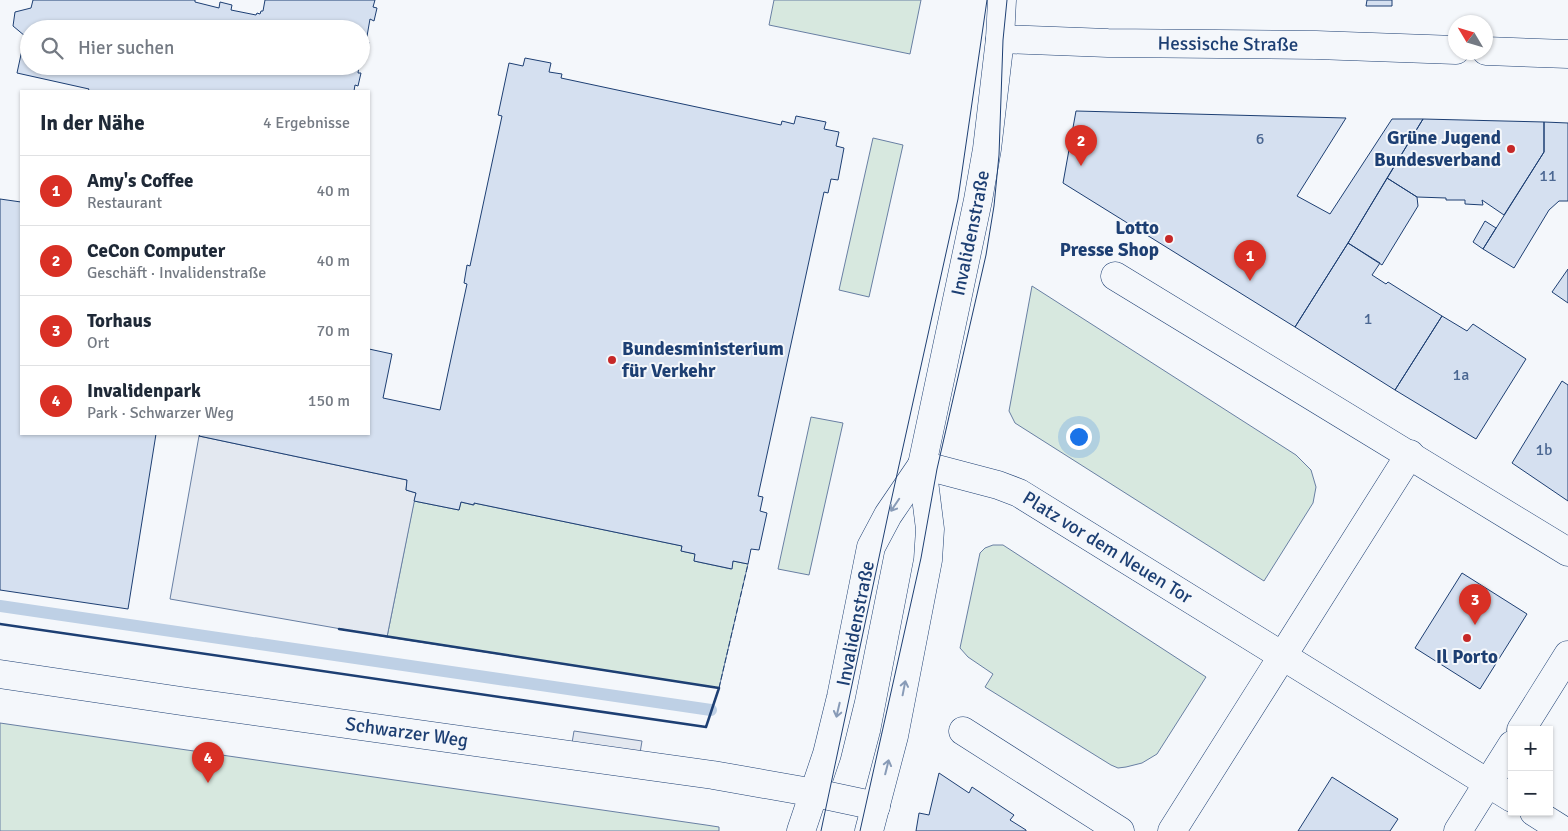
<!DOCTYPE html>
<html lang="de">
<head>
<meta charset="utf-8">
<style>
	body { margin:0; font-family:Signika,sans-serif; background:#f2f2f3; color:#1f2937 }
	.controls { position:absolute; right:15px; bottom:15px; display:grid; overflow:hidden; border-radius:0px; box-shadow:0 1px 4px #0004 }
	.controls button { width:45px; height:45px; display:grid; place-items:center; padding:0; border:0; border-bottom:1px solid #e0e1e3; background:#fff; color:#1f2937; font:25px sans-serif }
	.compass { position:absolute; left:1448px; top:15px; width:45px; height:45px; border-radius:50%; background:#fff; box-shadow:0 1px 4px #0004; rotate:308deg }
	.you { position:absolute; left:1078px; top:436px; width:18px; height:18px; margin:-12px; border:4px solid #fff; border-radius:50%; background:#1a73e8; box-shadow:0 0 0 8px #1a73e833 }
	.badge { display:grid; place-items:center; width:32px; height:32px; border-radius:50%; background:#d93025; color:#fff; font-size:16px; font-weight:700 }
	.pin { position:absolute; translate:-50% -41px; filter:drop-shadow(0 1px 2px #0008) }
	.pin::after { content:''; position:absolute; top:26px; width:18px; height:15px; background:inherit; clip-path:polygon(0 0,100% 0,50% 100%) }
	.list { margin:0; padding:0; list-style:none }
	h2 { display:flex; justify-content:space-between; align-items:center; height:65px; margin:0; padding:0 20px; font-size:21px }
	h2 small { font-size:16px; font-weight:400; color:#747a83 }
	.list li { display:grid; grid-template-columns:32px 1fr auto; gap:15px; align-items:center; box-sizing:border-box; height:70px; padding:0 20px; border-top:1px solid #e0e1e3 }
	.list b { display:block; font-size:19px; white-space:nowrap }
	.list p { margin:0; font-size:16px; white-space:nowrap; color:#747a83 }
	.list em { font-size:16px; font-style:normal; color:#747a83 }
	.icon { flex:none; width:28px; height:28px; fill:none; stroke:currentColor; stroke-width:2; stroke-linecap:round; stroke-linejoin:round }
	.map { position:relative; flex:none; width:1568px; height:831px; overflow:hidden }
	.search { position:absolute; background:#fff; box-shadow:0 1px 4px #0004; left:20px; top:20px; width:350px; height:55px; display:flex; align-items:center; gap:12px; box-sizing:border-box; padding:0 18px; border-radius:28px; color:#747a83; font-size:19px }
	.panel { position:absolute; background:#fff; box-shadow:0 1px 4px #0004; left:20px; top:90px; width:350px; height:345px; border-radius:0px }
	.map>svg:first-child { display:block }
	.green { fill:#d7e8df; stroke:#687fa3 }
	.parking { fill:#e3e8f0; stroke:#687fa3 }
	.lines { fill:none; stroke-linecap:round; stroke-linejoin:round }
	.stream { stroke:#bed0e5; stroke-width:12 }
	.building { fill:#d5e0f0; stroke:#1d3f73 }
	.minor-casing { stroke:#1d3f73; stroke-width:29 }
	.tertiary-casing { stroke:#1d3f73; stroke-width:29 }
	.secondary-casing { stroke:#1d3f73; stroke-width:29 }
	.minor { stroke:#f4f7fb; stroke-width:28 }
	.tertiary { stroke:#f4f7fb; stroke-width:28 }
	.secondary { stroke:#f4f7fb; stroke-width:28 }
	.tram { stroke:#1d3f73; stroke-width:1 }
	.fence { stroke:#1d3f73; stroke-width:1; stroke-dasharray:6 2.5; stroke-linecap:butt }
	.wall { stroke:#1d3f73; stroke-width:2.5 }
	.oneway { stroke:#889bb7 }
	.poi-dot { fill:#c62828; stroke:#f4f7fb; stroke-width:2 }
	.labels { text-anchor:middle; dominant-baseline:central; stroke-width:4; stroke-linejoin:round; paint-order:stroke }
	.number-label { font-size:16px; fill:#4b6792 }
	.street-label { font-size:19px; fill:#1d3f73; stroke:#f4f7fb }
	.poi-label { font-size:19px; font-weight:bold; fill:#1d3f73; stroke:#f4f7fb; text-anchor:end }
</style>
</head>
<body>
<div class="map">
<svg width="1568" height="831" viewBox="0 0 1568 831">
	<rect width="100%" height="100%" fill="#f4f7fb"/>
	<path class="green" d="M 774,0 L 921,0 L 910,54 L 769,25 Z
		M 873,138 L 903,145 L 869,297 L 839,290 Z
		M 1032,286 L 1296,455 L 1311,470 L 1316,487 L 1313,503 L 1264,581 L 1015,423 L 1009,411 Z
		M 811,417 L 843,423 L 809,575 L 778,569 Z
		M 414,501 L 459,510 L 461,502 L 473,505 L 474,503 L 682,546 L 681,551 L 695,554 L 694,561 L 731,569 L 733,561 L 748,564 L 719,688 L 387,637 Z
		M 993,545 L 1003,545 L 1206,677 L 1157,754 L 1142,763 L 1126,767 L 1118,768 L 1111,765 L 985,687 L 993,674 L 968,657 L 960,648 L 980,553 L 985,548 Z
		M 0,723 L 706,825 L 719,827 L 719,831 L 0,831 Z"/>
	<path class="parking" d="M 199,436 L 407,480 L 406,490 L 416,493 L 387,637 L 170,599 Z
		M 574,731 L 642,741 L 640,753 L 572,743 Z"/>
	<g class="lines">
		<path class="stream" d="M 0,606 L 711,710"/>
	</g>
	<path class="building" d="M 33,0 L 195,0 L 195,2 L 219,8 L 220,2 L 232,5 L 231,10 L 256,15 L 257,13 L 260,14 L 261,11 L 263,11 L 265,0 L 375,0 L 373,7 L 377,8 L 374,21 L 370,19 L 366,42 L 369,42 L 367,51 L 363,50 L 361,58 L 361,29 L 29,29 L 29,66 L 359,66 L 358,73 L 361,73 L 358,86 L 355,85 L 354,91 L 88,91 L 89,89 L 17,73 L 25,36 L 13,26 L 15,12 L 31,8 Z
		M 1367,0 L 1392,0 L 1392,6 L 1366,6 Z
		M 525,58 L 551,63 L 549,72 L 562,74 L 561,78 L 781,125 L 782,121 L 794,124 L 796,116 L 826,122 L 824,129 L 839,132 L 836,146 L 844,148 L 838,180 L 831,179 L 828,193 L 824,192 L 758,496 L 763,497 L 760,511 L 767,513 L 759,550 L 751,549 L 748,564 L 733,561 L 732,569 L 694,561 L 695,554 L 681,551 L 682,546 L 474,503 L 474,505 L 461,502 L 459,510 L 414,501 L 416,493 L 406,490 L 407,480 L 199,436 L 200,434 L 369,434 L 369,349 L 392,354 L 383,398 L 440,410 L 467,284 L 464,283 L 467,265 L 470,266 L 502,116 L 498,115 L 509,63 L 523,66 Z
		M 1076,111 L 1346,118 L 1297,196 L 1330,214 L 1392,119 L 1423,119 L 1348,243 L 1295,327 L 1063,183 Z
		M 1423,119 L 1544,122 L 1544,152 L 1504,215 L 1482,200 L 1483,205 L 1465,204 L 1465,200 L 1446,200 L 1446,198 L 1417,197 L 1387,178 Z
		M 1544,122 L 1568,123 L 1568,201 L 1559,201 L 1549,210 L 1514,268 L 1483,249 L 1544,152 Z
		M 1387,178 L 1417,197 L 1418,206 L 1382,265 L 1348,243 Z
		M 0,199 L 21,202 L 21,434 L 156,434 L 128,609 L 0,590 Z
		M 1485,221 L 1496,228 L 1483,249 L 1473,242 Z
		M 1348,243 L 1380,263 L 1372,275 L 1386,284 L 1388,282 L 1442,316 L 1395,390 L 1295,327 Z
		M 1568,269 L 1568,303 L 1552,292 Z
		M 1442,316 L 1467,331 L 1473,324 L 1526,359 L 1476,439 L 1395,390 Z
		M 1562,381 L 1568,385 L 1568,501 L 1512,463 Z
		M 1462,573 L 1527,614 L 1480,689 L 1415,648 Z
		M 939,773 L 969,793 L 972,787 L 1014,815 L 1010,820 L 1026,830 L 1026,831 L 916,831 L 919,813 L 929,815 Z
		M 1332,777 L 1398,819 L 1390,831 L 1298,831 Z"/>
	<g class="lines">
		<g class="minor-casing">
			<g id="minor">
				<path d="M 1115,276 L 1568,552"/>
				<path id="s1" d="M 0,674 L 188,702 L 713,775 L 815,793"/>
				<path d="M 963,731 L 1120,831"/>
				<path d="M 1172,831 L 1410,454"/>
				<path d="M 1458,831 L 1488,783"/>
			</g>
		</g>
		<g class="tertiary-casing">
			<g id="tertiary">
				<path id="s2" d="M 922,465 L 998,485 L 1019,493 L 1512,798"/>
				<path d="M 1521,730 L 1568,655"/>
				<path d="M 1488,783 L 1512,745"/>
				<path d="M 1534,812 L 1564,831"/>
			</g>
		</g>
		<g class="secondary-casing">
			<g id="secondary">
				<path id="s3" d="M 1000,39 L 1108,43 L 1316,45 L 1456,50"/>
				<path d="M 1486,51 L 1568,54"/>
				<path d="M 815,793 L 876,806"/>
				<path id="s4" d="M 801,831 L 827,754 L 841,697 L 871,547 L 888,515 L 922,465"/>
				<path id="s5" d="M 869,831 L 894,736 L 928,560 L 930,529 L 922,465 L 978,200 L 987,149 L 1000,39 L 1002,0"/>
			</g>
		</g>
		<use href="#minor" class="minor"/>
		<use href="#tertiary" class="tertiary"/>
		<use href="#secondary" class="secondary"/>
		<path class="tram" d="M 821,831 L 888,515 L 958,199 L 987,0
			M 860,831 L 921,558 L 937,469 L 986,255 L 994,206 L 999,155 L 1003,40 L 1007,0"/>
		<path class="fence" d="M 719,688 L 748,564"/>
		<path class="wall" d="M 0,624 L 706,727 L 719,688 L 339,629"/>
	</g>
	<defs><path id="oneway-shaft" d="M-6 0H5M1.5-3L5.5 0L1.5 3" fill="none" stroke-width="1.6" stroke-linecap="round" stroke-linejoin="round" transform="scale(1.25)"/></defs>
	<g class="oneway">
		<use href="#oneway-shaft" transform="translate(895 505) rotate(124)"/>
		<use href="#oneway-shaft" transform="translate(904 688) rotate(-79)"/>
		<use href="#oneway-shaft" transform="translate(838 710) rotate(103)"/>
		<use href="#oneway-shaft" transform="translate(887 767) rotate(-76)"/>
	</g>
	<g class="poi-dot">
		<circle cx="1511" cy="149" r="5"/>
		<circle cx="1169" cy="239" r="5"/>
		<circle cx="612" cy="360" r="5"/>
		<circle cx="1467" cy="638" r="5"/>
	</g>
	<g class="labels">
		<g class="number-label">
			<text x="1260" y="139">6</text>
			<text x="1548" y="176">11</text>
			<text x="1368" y="319">1</text>
			<text x="1461" y="375">1a</text>
			<text x="1544" y="450">1b</text>
		</g>
		<g class="street-label">
			<text stroke="none"><textPath href="#s3" startOffset="228">Hessische Straße</textPath></text>
			<text stroke="none"><textPath href="#s5" startOffset="610">Invalidenstraße</textPath></text>
			<text stroke="none"><textPath href="#s2" startOffset="205">Platz vor dem Neuen Tor</textPath></text>
			<text stroke="none"><textPath href="#s4" startOffset="215">Invalidenstraße</textPath></text>
			<text stroke="none"><textPath href="#s1" startOffset="411">Schwarzer Weg</textPath></text>
		</g>
		<g class="poi-label">
			<text x="1501" y="138">Grüne Jugend<tspan x="1501" dy="22">Bundesverband</tspan></text>
			<text x="1159" y="228">Lotto<tspan x="1159" dy="22">Presse Shop</tspan></text>
			<text x="622" y="349" text-anchor="start">Bundesministerium<tspan x="622" dy="22">für Verkehr</tspan></text>
			<text x="1467" y="657" text-anchor="middle">Il Porto</text>
		</g>
	</g>
</svg>
<div class="controls">
<button>+</button>
<button>−</button>
</div>
<svg class="compass" viewBox="-18 -18 36 36"><path d="M0-13l5 13h-10z" fill="#e53935"/><path d="M0 13l5-13h-10z" fill="#747a83"/></svg>
<div class="you"></div>
<div class="pin badge" style="left:1250px;top:281px">1</div>
<div class="pin badge" style="left:1081px;top:166px">2</div>
<div class="pin badge" style="left:1475px;top:625px">3</div>
<div class="pin badge" style="left:208px;top:783px">4</div>
<div class="search"><svg class="icon" aria-label="search" viewBox="0 0 24 24"><circle cx="10" cy="10" r="6"/><path d="M15 15l6 6"/></svg>Hier suchen</div>
<section class="panel">
<h2>In der Nähe<small>4 Ergebnisse</small></h2>
<ul class="list">
<li><span class="badge">1</span><div><b>Amy's Coffee</b><p>Restaurant</p></div><em>40 m</em></li>
<li><span class="badge">2</span><div><b>CeCon Computer</b><p>Geschäft · Invalidenstraße</p></div><em>40 m</em></li>
<li><span class="badge">3</span><div><b>Torhaus</b><p>Ort</p></div><em>70 m</em></li>
<li><span class="badge">4</span><div><b>Invalidenpark</b><p>Park · Schwarzer Weg</p></div><em>150 m</em></li>
</ul>
</section>
</div>
</body>
</html>
